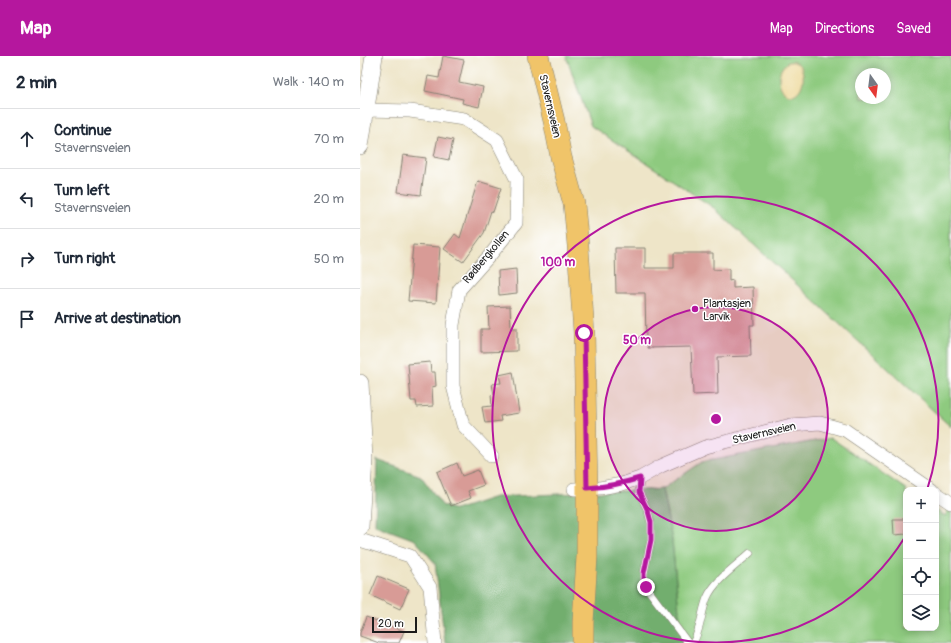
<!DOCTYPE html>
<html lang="en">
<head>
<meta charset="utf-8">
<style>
	body { margin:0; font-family:Pangolin,sans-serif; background:#f6f6f7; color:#1f2937 }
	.controls { position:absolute; right:12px; bottom:12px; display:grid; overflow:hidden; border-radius:8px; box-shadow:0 2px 10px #0003 }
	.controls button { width:36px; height:36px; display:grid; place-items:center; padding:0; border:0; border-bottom:1px solid #e0e1e3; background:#fff; color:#1f2937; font:20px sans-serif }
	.compass { position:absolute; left:495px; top:12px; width:36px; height:36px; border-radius:50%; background:#fff; box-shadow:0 2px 10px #0003; rotate:166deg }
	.scale { position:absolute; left:12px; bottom:10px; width:45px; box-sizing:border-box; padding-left:4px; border:2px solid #1c1c1c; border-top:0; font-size:11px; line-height:14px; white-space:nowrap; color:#1c1c1c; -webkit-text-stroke:3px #fff; paint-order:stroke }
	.stop { position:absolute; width:12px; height:12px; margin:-9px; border:3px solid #b5179e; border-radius:50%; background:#fff }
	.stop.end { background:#b5179e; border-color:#fff; box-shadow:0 1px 4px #0008 }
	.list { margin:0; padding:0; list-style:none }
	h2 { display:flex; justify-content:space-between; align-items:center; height:52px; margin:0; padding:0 16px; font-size:17px }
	h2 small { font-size:13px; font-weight:400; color:#747a83 }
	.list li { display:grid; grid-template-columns:26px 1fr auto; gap:12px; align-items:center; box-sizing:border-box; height:60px; padding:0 16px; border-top:1px solid #e0e1e3 }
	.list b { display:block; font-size:15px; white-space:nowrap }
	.list p { margin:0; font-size:13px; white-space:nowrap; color:#747a83 }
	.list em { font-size:13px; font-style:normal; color:#747a83 }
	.icon { flex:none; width:22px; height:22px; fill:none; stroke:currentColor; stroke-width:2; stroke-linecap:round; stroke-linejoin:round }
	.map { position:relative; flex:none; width:591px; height:587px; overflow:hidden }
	header { display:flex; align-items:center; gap:24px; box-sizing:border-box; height:56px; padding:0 20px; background:#b5179e; color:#fff }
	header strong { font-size:19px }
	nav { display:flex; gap:22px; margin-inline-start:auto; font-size:14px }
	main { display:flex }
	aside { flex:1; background:#fff }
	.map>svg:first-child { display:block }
	.green { fill:#8eca7f; stroke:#55734e; fill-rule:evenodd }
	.forest { fill:#72ae6e; stroke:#476545 }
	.sand { fill:#eeda9e; stroke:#857b5d }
	.building { fill:#d89b96 }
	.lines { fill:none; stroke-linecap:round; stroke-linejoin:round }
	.service-casing { stroke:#858072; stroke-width:8 }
	.minor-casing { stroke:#858072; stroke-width:14 }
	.tertiary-casing { stroke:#858072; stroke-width:18 }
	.primary-casing { stroke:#858072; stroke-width:22 }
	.service { stroke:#fff; stroke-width:7 }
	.minor { stroke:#fff; stroke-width:13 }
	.tertiary { stroke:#fff; stroke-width:17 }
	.primary { stroke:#f0c469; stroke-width:21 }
	.route { stroke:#b5179e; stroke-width:5 }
	.ring { fill:none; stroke:#b5179e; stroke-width:2 }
	.poi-dot { fill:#b5179e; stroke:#fff; stroke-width:1.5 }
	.labels { text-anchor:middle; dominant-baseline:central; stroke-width:3; stroke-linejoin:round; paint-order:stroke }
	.street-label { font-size:11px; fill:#1c1c1c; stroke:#fff }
	.poi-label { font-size:11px; fill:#1c1c1c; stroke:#fff; text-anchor:start }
	.centre { fill:#b5179e; stroke:#fff; stroke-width:2 }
	.ring-label { font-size:12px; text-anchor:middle; font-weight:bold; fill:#b5179e; stroke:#fff; stroke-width:3; stroke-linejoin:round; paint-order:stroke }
</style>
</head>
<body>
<header>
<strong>Map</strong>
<nav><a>Map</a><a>Directions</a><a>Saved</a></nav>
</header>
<main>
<aside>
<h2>2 min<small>Walk · 140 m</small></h2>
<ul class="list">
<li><svg class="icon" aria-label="ahead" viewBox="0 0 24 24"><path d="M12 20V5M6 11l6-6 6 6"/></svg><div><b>Continue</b><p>Stavernsveien</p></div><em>70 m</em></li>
<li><svg class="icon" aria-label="left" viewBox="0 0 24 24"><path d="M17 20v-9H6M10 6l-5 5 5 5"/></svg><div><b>Turn left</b><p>Stavernsveien</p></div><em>20 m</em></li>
<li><svg class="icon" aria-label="right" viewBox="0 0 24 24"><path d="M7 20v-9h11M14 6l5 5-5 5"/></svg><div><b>Turn right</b></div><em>50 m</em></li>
<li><svg class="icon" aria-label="arrive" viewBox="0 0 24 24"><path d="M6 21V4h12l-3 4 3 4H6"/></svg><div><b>Arrive at destination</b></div></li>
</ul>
</aside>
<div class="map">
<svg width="591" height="587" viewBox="0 0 591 587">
	<rect width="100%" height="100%" fill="#fff"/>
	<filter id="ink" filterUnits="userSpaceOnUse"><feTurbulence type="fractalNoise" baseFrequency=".025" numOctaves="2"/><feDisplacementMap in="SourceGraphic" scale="8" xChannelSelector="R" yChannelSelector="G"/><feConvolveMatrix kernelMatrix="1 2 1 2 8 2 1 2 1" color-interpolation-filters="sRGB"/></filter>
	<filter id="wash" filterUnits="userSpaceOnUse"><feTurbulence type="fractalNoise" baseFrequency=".012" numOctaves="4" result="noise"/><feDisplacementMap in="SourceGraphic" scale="16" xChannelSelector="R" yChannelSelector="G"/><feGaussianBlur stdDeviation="0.9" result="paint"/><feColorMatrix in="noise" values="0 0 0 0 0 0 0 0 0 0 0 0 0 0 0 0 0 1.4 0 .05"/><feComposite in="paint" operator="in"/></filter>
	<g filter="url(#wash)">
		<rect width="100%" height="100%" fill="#eee5c8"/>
		<path class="green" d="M 206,0 L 591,0 L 591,371 L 354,152 L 231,70 ZM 501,18 L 525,18 L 525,42 L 501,42 Z
			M 471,382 L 547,434 L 546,434 L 546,572 L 576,572 L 576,454 L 585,460 L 591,450 L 591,587 L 322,587 L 312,484 L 302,433 L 342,406 Z"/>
		<path class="forest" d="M 17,404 L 61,420 L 82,449 L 95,454 L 135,441 L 302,433 L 312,484 L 322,587 L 85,587 L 75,507 L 55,484 L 15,469 Z"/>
		<path class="sand" d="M 428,6 C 430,6 432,5 434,6 C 447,9 446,35 433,39 C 429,39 426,38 424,36 C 416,27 418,12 428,6 Z"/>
		<g id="blocks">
			<path class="building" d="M 83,0 L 104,4 L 99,26 L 123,31 L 119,51 L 102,47 L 103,43 L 65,35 L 68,20 L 79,22 Z
				M 78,81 L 93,84 L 89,104 L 74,101 Z
				M 43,99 L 66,102 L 61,139 L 38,136 Z
				M 118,125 L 141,132 L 133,156 L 131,155 L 124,177 L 103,206 L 84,193 L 95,178 L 100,182 Z
				M 53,189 L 80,191 L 76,247 L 48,245 Z
				M 255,192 L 285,192 L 285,212 L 314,212 L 314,197 L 353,197 L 353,214 L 369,213 L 369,225 L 373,224 L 373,232 L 393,231 L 394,269 L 390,269 L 391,300 L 357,301 L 358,338 L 333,339 L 331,291 L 288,292 L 288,284 L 286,284 L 285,237 L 256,237 Z
				M 156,213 L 157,237 L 139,239 L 138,215 Z
				M 150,250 L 151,272 L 157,272 L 157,295 L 121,296 L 121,273 L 129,273 L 128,251 Z
				M 70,306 L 71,316 L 75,316 L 76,330 L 72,331 L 73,350 L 57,351 L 56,345 L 51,345 L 48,308 Z
				M 153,316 L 159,357 L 140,360 L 141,365 L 125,367 L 122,351 L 132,350 L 131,339 L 134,338 L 132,328 L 141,327 L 139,319 Z
				M 97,407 L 102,420 L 118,414 L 124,429 L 108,435 L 111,442 L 91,450 L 77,416 Z
				M 533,463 L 546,463 L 546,478 L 534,479 Z
				M 18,520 L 49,533 L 40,553 L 10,539 Z
				M 6,561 L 44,575 L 39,587 L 19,587 L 0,580 L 0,577 Z"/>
		</g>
	</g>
	<g filter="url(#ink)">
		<use href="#blocks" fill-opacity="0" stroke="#858072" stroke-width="1"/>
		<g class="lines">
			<g class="service-casing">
				<path id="service" d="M 280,422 L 279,436 L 288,455 L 291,467 L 291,484 L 284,517 L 284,525 L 286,531 L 328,587
					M 333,587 C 341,573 341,557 347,542 C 354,525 376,510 390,497"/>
			</g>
			<g class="minor-casing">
				<path id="minor" d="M 6,54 L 50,55 L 104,63 L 137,84 L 157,124 L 156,167 L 131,198 L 99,234 L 93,269 L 93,330 L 103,369 L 132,400
					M 214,433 L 240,432 L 262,428 L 280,422 L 301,410 L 345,391 L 431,369 L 460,367 L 485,374 L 572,434
					M 576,437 L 591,447
					M 0,484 L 50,500 L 70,531 L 75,587"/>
			</g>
			<g class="tertiary-casing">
				<path id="tertiary" d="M 0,90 L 14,0
					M 0,327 L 4,403 L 0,471"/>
			</g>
			<g class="primary-casing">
				<path id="primary" d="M 178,0 L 194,65 L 201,101 L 214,148 L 218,190 L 224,277 L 227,432 L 227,501 L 223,566 L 223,587"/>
			</g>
			<use href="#service" class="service"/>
			<use href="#minor" class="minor"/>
			<use href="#tertiary" class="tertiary"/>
			<use href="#primary" class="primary"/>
		</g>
	</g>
	<g class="lines" filter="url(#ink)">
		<path class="route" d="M 224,277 L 227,432 C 247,431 261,428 280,422 L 279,436 L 288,455 L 291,466 L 291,484 L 284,517 L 284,525 L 286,531"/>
	</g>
	<circle cx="356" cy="363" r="112" fill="#b5179e" fill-opacity=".12"/>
	<g class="ring">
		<circle cx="356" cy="363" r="112"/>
		<path d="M545 481A223 223 0 1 1 567 434"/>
	</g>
	<circle class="poi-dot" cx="335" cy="253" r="4"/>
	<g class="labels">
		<g class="street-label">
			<text transform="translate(190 50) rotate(77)">Stavernsveien</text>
			<text transform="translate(126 201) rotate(-50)">Rødbergkollen</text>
			<text transform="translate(404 377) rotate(-13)">Stavernsveien</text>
		</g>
		<g class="poi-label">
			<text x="343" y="247">Plantasjen<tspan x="343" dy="13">Larvik</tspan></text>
		</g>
	</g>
	<circle cx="356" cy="363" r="6" class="centre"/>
	<g class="ring-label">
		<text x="198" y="210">100 m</text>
		<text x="277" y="288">50 m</text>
	</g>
</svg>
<div class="controls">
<button>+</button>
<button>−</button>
<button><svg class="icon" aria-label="locate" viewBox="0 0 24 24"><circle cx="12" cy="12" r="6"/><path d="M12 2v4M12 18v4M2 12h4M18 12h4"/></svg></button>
<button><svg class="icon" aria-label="layers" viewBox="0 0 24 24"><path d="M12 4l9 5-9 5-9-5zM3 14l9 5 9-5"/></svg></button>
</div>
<svg class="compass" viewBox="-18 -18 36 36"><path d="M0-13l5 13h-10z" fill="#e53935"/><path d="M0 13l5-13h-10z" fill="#747a83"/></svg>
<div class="scale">20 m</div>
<div class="stop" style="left:224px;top:277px"></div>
<div class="stop end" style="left:286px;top:531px"></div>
</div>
</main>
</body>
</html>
